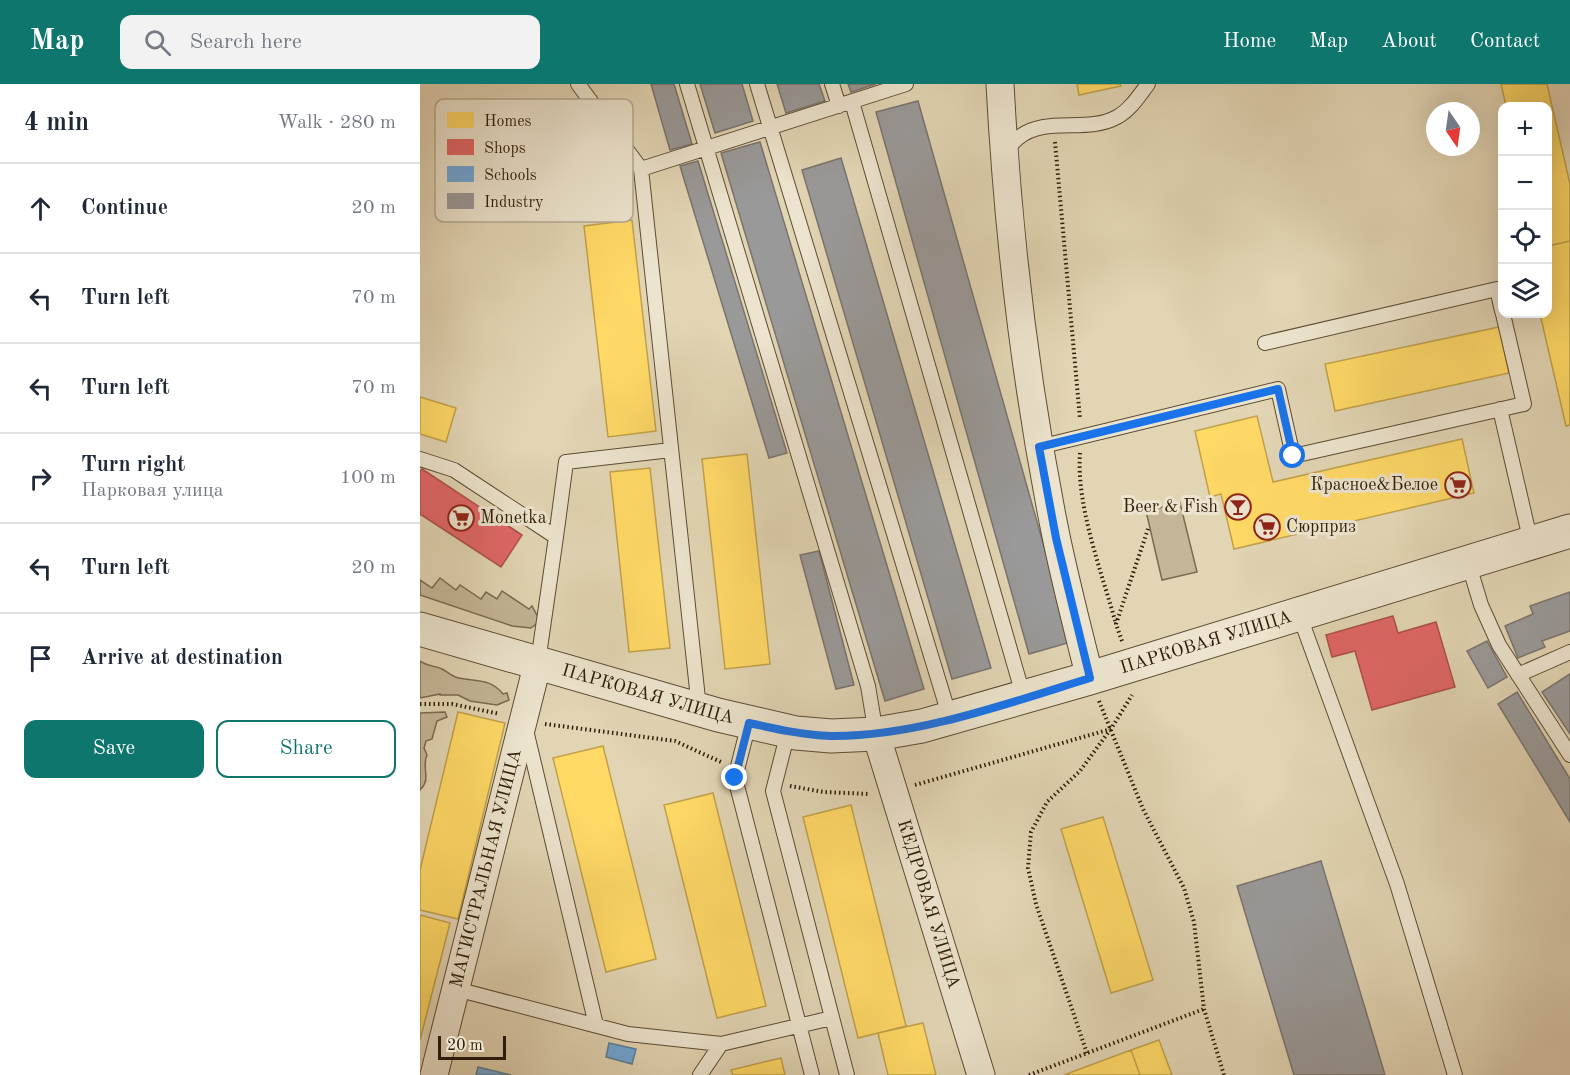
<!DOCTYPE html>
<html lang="en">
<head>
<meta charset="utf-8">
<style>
	body { margin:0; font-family:"Old Standard TT",serif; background:#f2f2f3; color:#1f2937 }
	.controls { position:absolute; right:18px; top:18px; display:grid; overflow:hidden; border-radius:12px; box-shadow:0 6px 24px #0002 }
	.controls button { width:54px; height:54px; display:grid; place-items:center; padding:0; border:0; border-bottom:2px solid #e0e1e3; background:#fff; color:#1f2937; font:30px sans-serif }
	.compass { position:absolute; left:1006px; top:18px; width:54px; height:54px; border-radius:50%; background:#fff; box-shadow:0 6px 24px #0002; rotate:167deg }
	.scale { position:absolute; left:18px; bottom:15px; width:68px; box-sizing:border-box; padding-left:6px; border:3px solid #311e08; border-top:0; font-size:16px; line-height:21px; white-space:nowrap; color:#311e08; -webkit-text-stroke:4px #ece4ce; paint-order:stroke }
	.stop { position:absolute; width:18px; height:18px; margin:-14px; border:4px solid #1a73e8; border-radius:50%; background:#fff }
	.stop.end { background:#1a73e8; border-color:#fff; box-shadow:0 2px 6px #0008 }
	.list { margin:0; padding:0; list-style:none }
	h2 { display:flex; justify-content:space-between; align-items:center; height:78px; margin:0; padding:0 24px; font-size:26px }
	h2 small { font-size:20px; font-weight:400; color:#747a83 }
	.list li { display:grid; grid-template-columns:39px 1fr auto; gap:18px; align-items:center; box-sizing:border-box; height:90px; padding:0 24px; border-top:2px solid #e0e1e3 }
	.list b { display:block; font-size:22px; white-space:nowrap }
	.list p { margin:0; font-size:20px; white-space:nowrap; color:#747a83 }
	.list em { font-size:20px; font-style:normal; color:#747a83 }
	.actions { display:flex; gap:12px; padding:18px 24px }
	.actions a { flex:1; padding:14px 0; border:2px solid #0f766e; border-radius:12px; text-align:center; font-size:21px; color:#0f766e }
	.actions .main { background:#0f766e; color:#fff }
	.icon { flex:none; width:33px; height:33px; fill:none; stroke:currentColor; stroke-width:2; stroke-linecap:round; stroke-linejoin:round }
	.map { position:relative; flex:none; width:1150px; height:991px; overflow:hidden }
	header { display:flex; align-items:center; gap:36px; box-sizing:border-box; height:84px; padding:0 30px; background:#0f766e; color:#fff }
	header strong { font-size:28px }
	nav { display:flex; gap:33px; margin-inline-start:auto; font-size:21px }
	.search { width:420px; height:54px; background:#f2f2f3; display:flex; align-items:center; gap:15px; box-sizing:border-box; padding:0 21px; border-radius:12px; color:#747a83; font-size:22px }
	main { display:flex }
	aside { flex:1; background:#fff }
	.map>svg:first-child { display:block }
	.green { fill:#c4b697; stroke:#7a6a50; stroke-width:1.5 }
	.homes { fill:#ffd966; stroke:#c1a14a; stroke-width:1.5 }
	.shops { fill:#e06666; stroke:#ac504a; stroke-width:1.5 }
	.schools { fill:#6fa8dc; stroke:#5c7f9c; stroke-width:1.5 }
	.industry { fill:#999; stroke:#7a746e; stroke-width:1.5 }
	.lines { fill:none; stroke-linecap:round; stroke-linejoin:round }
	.service-casing { stroke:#5d4c33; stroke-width:16 }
	.minor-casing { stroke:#5d4c33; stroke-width:29 }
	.tertiary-casing { stroke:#5d4c33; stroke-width:35 }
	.path { stroke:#311e08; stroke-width:4; stroke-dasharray:1.5 3; stroke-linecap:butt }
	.service { stroke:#ece4ce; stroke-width:14 }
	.minor { stroke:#ece4ce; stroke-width:27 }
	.tertiary { stroke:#ece4ce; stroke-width:33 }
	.route { stroke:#1a73e8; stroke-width:8 }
	.labels { text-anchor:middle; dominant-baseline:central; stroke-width:6; stroke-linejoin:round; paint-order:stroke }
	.poi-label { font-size:18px; fill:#311e08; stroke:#ece4ce; text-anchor:end }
	.street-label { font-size:18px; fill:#311e08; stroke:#ece4ce }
	.key { fill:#ece4ce; stroke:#b4a993; stroke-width:1.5 }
	.key-label { font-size:16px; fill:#311e08 }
</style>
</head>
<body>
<header>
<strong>Map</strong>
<div class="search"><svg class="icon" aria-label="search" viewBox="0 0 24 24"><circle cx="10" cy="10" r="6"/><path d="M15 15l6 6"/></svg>Search here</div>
<nav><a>Home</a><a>Map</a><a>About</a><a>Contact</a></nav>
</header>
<main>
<aside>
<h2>4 min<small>Walk · 280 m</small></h2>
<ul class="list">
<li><svg class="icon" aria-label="ahead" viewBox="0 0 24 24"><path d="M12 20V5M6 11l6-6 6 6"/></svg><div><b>Continue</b></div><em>20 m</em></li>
<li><svg class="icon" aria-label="left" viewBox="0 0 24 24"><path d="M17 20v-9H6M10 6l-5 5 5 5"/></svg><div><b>Turn left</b></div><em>70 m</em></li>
<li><svg class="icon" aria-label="left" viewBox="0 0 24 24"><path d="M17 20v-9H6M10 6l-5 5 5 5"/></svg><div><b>Turn left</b></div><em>70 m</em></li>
<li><svg class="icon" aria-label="right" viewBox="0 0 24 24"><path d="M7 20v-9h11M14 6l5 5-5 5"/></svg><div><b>Turn right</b><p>Парковая улица</p></div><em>100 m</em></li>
<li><svg class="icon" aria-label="left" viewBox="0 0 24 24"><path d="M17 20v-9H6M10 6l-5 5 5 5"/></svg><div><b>Turn left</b></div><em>20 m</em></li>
<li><svg class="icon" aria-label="arrive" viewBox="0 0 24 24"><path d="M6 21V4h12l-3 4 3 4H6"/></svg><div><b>Arrive at destination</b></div></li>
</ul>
<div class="actions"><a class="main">Save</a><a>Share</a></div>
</aside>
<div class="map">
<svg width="1150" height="991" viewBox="0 0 1150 991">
	<rect width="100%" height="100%" fill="#e2d5b4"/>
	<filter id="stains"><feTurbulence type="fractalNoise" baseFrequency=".00333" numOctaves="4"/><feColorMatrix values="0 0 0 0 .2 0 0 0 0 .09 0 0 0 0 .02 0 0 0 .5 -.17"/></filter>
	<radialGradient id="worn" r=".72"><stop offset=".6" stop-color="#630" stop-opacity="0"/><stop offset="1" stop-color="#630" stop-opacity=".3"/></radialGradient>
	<path class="green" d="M 760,419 L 777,488 L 742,496 L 726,427 Z
		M 20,494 L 36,506 L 40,501 L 61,515 L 66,508 L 77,515 L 82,507 L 109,525 L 112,522 L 120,537 L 111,544 L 92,542 L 0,511 L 0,496 L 12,504 Z
		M 0,577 C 9,583 13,581 22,585 C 28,588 33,593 39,594 C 57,598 70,594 83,610 L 87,609 L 89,616 L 77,621 L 50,617 L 38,611 L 20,611 L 20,610 L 0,614 Z
		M 25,628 L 27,633 L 17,637 L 12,655 L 6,657 L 4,664 L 7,671 C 1,683 12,695 0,706 L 0,629 Z"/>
	<path class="homes" d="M 657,0 L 700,0 L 701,2 L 659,11 Z
		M 1081,0 L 1127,0 L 1150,100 L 1150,157 L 1128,162 L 1128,22 L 1086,22 Z
		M 212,136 L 236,347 L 188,353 L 164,142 Z
		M 1150,157 L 1150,341 L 1146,342 L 1120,230 L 1128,230 L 1128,162 Z
		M 1079,243 L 1089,289 L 915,327 L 905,280 Z
		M 0,313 L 36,324 L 26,358 L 0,350 Z
		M 837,332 L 853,398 L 1042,355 L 1054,409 L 814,465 L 801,410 L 790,413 L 775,347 Z
		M 327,370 L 350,580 L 305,585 L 282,375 Z
		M 230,384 L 250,564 L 209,568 L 190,388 Z
		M 38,628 L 85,639 L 38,835 L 0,826 L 0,786 Z
		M 183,662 L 236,875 L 186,888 L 133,674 Z
		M 293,709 L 346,922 L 297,934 L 244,721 Z
		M 431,721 L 486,942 L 438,954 L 383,733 Z
		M 683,733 L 733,896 L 691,909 L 641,745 Z
		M 0,831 L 30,839 L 0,956 Z
		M 503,939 L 516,991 L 468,991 L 458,949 Z
		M 739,956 L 752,991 L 720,991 L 711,966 Z
		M 711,966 L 720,991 L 644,991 Z
		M 361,974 L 365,991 L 313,991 L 311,986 Z"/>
	<path class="shops" d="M 2,385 L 102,451 L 81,483 L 0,430 L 0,387 Z
		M 973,532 L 978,549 L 1016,538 L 1035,603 L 952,626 L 935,567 L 912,573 L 906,551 Z"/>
	<path class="schools" d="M 189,959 L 216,965 L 212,980 L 186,973 Z
		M 58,983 L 91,991 L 56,991 Z"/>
	<path class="industry" d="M 231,0 L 254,0 L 272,60 L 250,66 Z
		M 280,0 L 322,0 L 333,37 L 295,49 Z
		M 357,0 L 399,0 L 405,17 L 366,29 Z
		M 428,0 L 456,0 L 431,8 Z
		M 498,17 L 651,558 L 609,570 L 456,28 Z
		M 340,58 L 504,605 L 465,617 L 301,69 Z
		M 421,74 L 571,584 L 532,595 L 382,86 Z
		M 278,77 L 367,369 L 349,374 L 260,82 Z
		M 399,467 L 434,601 L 416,605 L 380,471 Z
		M 1150,508 L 1150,547 L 1122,557 L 1125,563 L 1098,574 L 1085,542 L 1113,530 L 1110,522 Z
		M 1067,557 L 1087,593 L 1068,604 L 1047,567 Z
		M 1150,590 L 1150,650 L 1122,608 Z
		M 1097,608 L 1150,695 L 1150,738 L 1078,620 Z
		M 901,777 L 965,991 L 874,991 L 817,802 Z"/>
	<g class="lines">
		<g class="service-casing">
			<path id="service" d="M 158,0 L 221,85
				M 267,0 L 448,602 L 456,650
				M 337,0 L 530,634
				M 412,0 L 419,22
				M 432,18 L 604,614
				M 585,67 C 590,63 593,58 598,54 C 625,31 667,50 697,33 C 710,26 719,12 728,0
				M 845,259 L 1077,205 L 1082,227
				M 1080,325 L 1111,459
				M 619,363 L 858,305 L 873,372 L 1104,320 L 1083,230
				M 0,375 L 34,386 L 136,453 L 118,578
				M 136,453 L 146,378 L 251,366
				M 1048,478 L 1061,521 L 1079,561 L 1150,671
				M 879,530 L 977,800 L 1035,991
				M 1098,591 L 1150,568
				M 279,624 L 221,85 L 486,0
				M 329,639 L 315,694 L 392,991
				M 106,646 L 176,941
				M 368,648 L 353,707 L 427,991
				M 36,905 L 208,950 L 301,960 L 412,934
				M 280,991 L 301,960"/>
		</g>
		<g class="minor-casing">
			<g id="minor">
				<path d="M 580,0 C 588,151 606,304 636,452 C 646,500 658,547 670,594"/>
				<path id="s1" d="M 456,650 L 561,991"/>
				<path id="s2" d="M 14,991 L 118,578"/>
			</g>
		</g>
		<g class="tertiary-casing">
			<g id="tertiary">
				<path id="s3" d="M 0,545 L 298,631 L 376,649 L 411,652 L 456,650 L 502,642 L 670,594 L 1150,447"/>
			</g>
		</g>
		<path class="path" d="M 635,58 L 660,335
			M 660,369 C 656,422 682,489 696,540
			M 702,557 L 696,540 L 729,442
			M 679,617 L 723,725 L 764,804 L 774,838 L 784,925 L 804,991
			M 0,620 L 32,620 L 80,630
			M 125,640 L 255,657 L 301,678
			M 495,701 L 691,645 L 712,611
			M 370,702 L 404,708 L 449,710
			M 667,969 L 616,820 L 608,784 L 611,748 L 627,718 L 660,687 L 690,646
			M 609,991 L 784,925"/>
		<use href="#service" class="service"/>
		<use href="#minor" class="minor"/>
		<use href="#tertiary" class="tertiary"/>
	</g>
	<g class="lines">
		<path class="route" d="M 315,694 L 329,639 C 356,645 383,651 411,652 C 495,653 589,619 670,594 L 636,454 L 619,363 L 858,305 L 873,372"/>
	</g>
	<defs>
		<g id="supermarket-ring" transform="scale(1.35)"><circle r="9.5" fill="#ece4ce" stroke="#8f2418" stroke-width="1.5"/><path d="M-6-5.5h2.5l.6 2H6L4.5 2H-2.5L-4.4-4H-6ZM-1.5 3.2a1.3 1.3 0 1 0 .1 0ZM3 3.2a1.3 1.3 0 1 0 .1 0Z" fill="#8f2418"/></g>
		<g id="bar-ring" transform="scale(1.35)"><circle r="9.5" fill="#ece4ce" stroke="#8f2418" stroke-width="1.5"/><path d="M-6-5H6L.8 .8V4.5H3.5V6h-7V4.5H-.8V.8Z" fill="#8f2418"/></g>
	</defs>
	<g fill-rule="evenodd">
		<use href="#supermarket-ring" x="1038" y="401"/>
		<use href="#bar-ring" x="818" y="423"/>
		<use href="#supermarket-ring" x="41" y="434"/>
		<use href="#supermarket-ring" x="847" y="443"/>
	</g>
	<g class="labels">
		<g class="poi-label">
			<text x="1018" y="401">Красное&amp;Белое</text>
			<text x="798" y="423">Beer &amp; Fish</text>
			<text x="60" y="434" text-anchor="start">Monetka</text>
			<text x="866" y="443" text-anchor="start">Сюрприз</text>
		</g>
		<g class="street-label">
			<text stroke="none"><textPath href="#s3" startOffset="813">ПАРКОВАЯ УЛИЦА</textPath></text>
			<text stroke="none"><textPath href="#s3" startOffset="237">ПАРКОВАЯ УЛИЦА</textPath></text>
			<text stroke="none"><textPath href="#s2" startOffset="213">МАГИСТРАЛЬНАЯ УЛИЦА</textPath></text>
			<text stroke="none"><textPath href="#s1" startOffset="178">КЕДРОВАЯ УЛИЦА</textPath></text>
		</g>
	</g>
	<rect x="15" y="15" width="198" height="123" rx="9" class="key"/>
	<rect x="27" y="28" width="27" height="16" fill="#ffd966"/>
	<rect x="27" y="55" width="27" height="16" fill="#e06666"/>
	<rect x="27" y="82" width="27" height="16" fill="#6fa8dc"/>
	<rect x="27" y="109" width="27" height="16" fill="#999"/>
	<g class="key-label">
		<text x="64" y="42">Homes</text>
		<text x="64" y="69">Shops</text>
		<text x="64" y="96">Schools</text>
		<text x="64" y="123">Industry</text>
	</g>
	<rect width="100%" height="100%" filter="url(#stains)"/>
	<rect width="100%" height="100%" fill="url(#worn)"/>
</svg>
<div class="controls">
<button>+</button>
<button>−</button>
<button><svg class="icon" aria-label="locate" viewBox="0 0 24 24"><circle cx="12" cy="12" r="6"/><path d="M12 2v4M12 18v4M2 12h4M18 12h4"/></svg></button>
<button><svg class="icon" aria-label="layers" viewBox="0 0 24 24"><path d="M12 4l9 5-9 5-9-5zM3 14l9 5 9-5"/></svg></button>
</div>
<svg class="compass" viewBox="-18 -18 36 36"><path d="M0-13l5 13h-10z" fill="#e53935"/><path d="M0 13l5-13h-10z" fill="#747a83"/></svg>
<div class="scale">20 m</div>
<div class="stop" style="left:873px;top:372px"></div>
<div class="stop end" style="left:315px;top:694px"></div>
</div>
</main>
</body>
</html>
